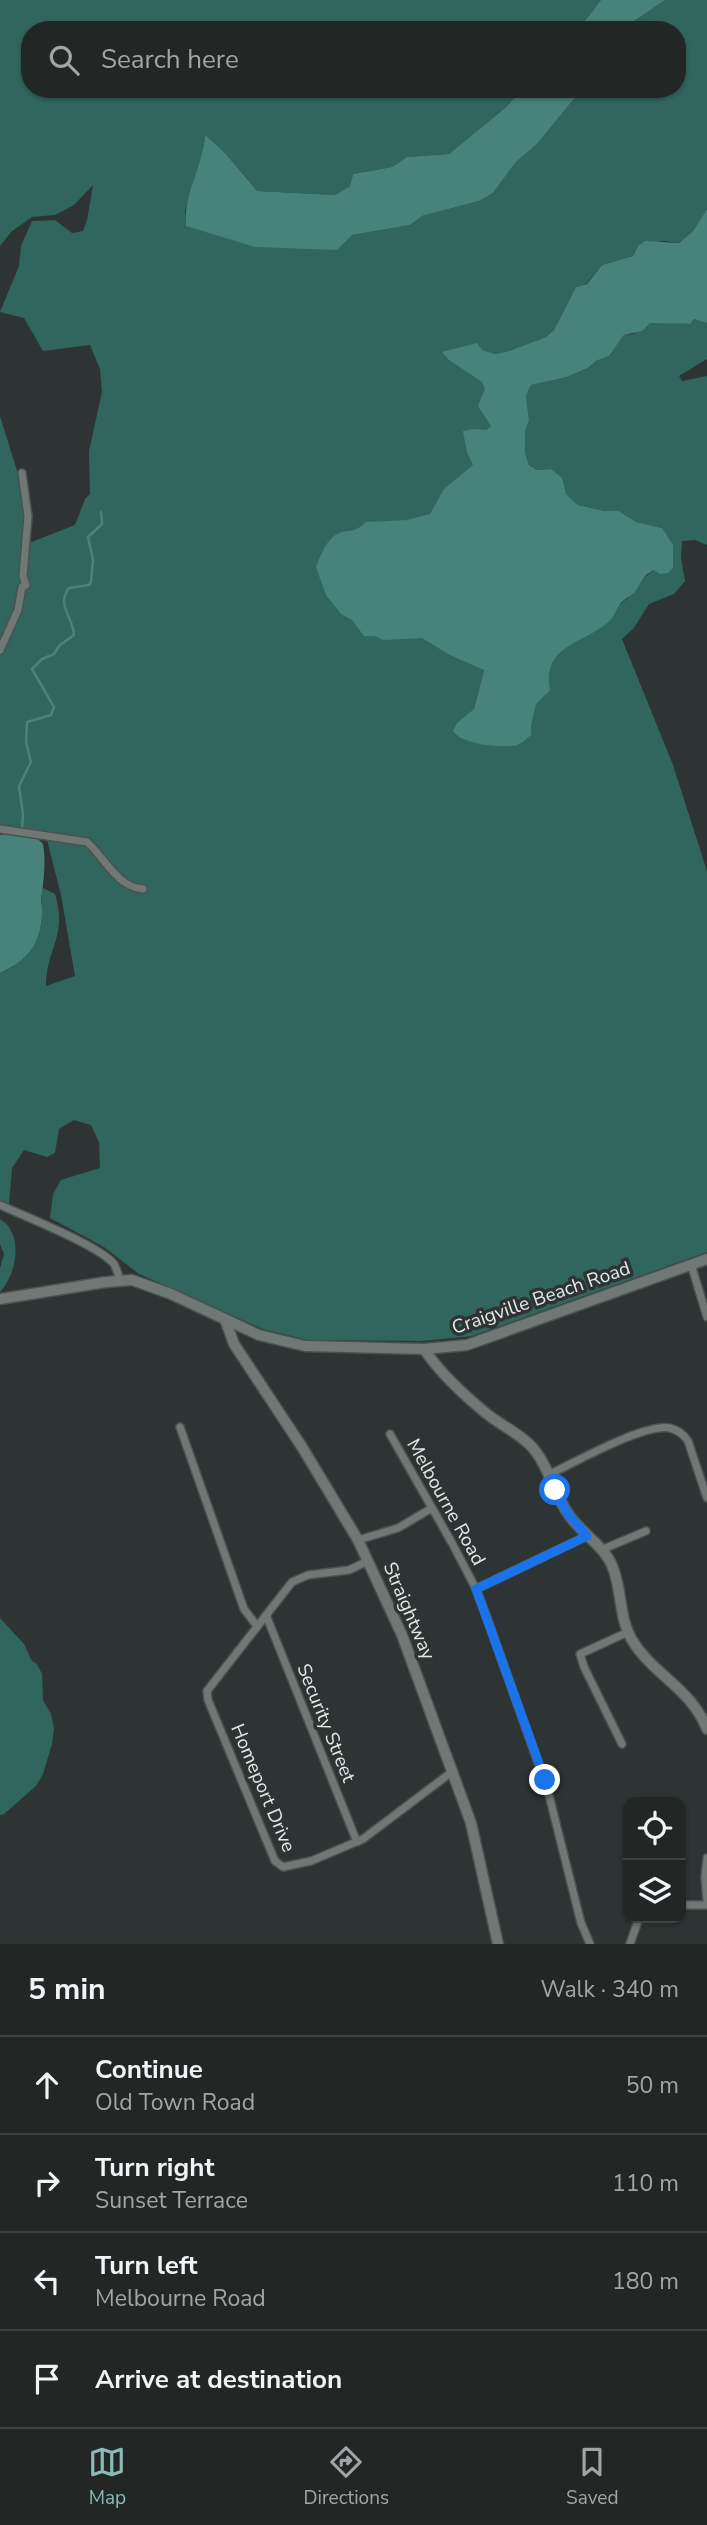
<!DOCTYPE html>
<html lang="en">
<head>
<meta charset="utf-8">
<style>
	body { margin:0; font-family:"Nunito Sans",sans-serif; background:#2a2f2e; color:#f1f3f6 }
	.controls { position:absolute; right:21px; bottom:21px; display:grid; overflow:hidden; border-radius:14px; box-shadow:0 2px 5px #0004 }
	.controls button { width:63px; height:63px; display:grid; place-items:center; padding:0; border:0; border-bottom:2px solid #3f4443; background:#222726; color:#f1f3f6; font:35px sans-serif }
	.stop { position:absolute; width:21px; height:21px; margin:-16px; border:5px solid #1a73e8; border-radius:50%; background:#fff }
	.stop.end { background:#1a73e8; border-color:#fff; box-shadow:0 2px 7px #0008 }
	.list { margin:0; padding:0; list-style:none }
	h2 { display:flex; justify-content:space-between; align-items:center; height:91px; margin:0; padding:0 28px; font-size:30px }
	h2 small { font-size:23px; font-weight:400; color:#a2a5a7 }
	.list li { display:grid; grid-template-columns:46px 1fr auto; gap:21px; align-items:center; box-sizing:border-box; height:98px; padding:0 28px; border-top:2px solid #3f4443 }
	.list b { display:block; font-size:26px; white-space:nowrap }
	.list p { margin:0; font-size:23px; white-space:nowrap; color:#a2a5a7 }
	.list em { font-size:23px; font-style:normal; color:#a2a5a7 }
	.icon { flex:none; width:38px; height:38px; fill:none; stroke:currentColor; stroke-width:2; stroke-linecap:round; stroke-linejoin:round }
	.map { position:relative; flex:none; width:707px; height:1944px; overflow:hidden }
	.search { position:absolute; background:#222726; box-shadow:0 2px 5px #0004; left:21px; right:21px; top:21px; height:77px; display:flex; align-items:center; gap:18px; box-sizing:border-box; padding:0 24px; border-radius:28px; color:#a2a5a7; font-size:26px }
	.sheet { height:483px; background:#222726 }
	nav { display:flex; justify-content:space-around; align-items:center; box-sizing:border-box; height:98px; border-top:2px solid #3f4443; background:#222726; font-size:19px; color:#a2a5a7 }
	nav a { display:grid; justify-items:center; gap:4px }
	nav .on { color:#8bbbb9 }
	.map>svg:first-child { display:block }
	.green { fill:#31665e }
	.water { fill:#47837a }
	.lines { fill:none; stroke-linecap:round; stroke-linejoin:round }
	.stream { stroke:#47837a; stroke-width:2.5 }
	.street-casing { stroke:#4b5150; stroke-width:10 }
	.secondary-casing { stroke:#4b5150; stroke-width:13 }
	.street { stroke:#707876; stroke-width:7 }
	.secondary { stroke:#707876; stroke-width:10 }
	.route { stroke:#1a73e8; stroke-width:9 }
	.labels { text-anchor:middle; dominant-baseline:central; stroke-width:7; stroke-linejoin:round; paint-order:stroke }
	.street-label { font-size:19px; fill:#e4e9e8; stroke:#2d3433 }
</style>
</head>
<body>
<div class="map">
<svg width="707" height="1944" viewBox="0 0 707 1944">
	<rect width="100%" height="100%" fill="#2d3433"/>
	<path class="green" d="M 0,0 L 601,0 L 578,30 L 30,30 L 30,89 L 523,89 L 505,108 L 449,154 L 407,157 L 392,167 L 353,174 L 350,186 L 335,195 L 257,191 L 225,153 L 205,136 L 201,165 L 195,177 L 185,211 L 186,225 L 246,244 L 352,235 L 410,225 L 422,216 L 479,201 L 493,193 L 516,162 L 537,144 L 582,89 L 677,89 L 677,30 L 621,30 L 665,0 L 707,0 L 707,209 L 693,231 L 679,243 L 663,241 L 638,246 L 633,256 L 602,265 L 586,284 L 576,287 L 554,330 L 546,337 L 509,351 L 494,354 L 482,350 L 491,426 L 486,430 L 422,637 L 442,649 L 469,656 L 484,670 L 474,709 L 471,711 L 543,675 L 558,652 L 633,594 L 640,581 L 654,570 L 662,528 L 636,522 L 619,511 L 605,511 L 578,505 L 566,494 L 551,469 L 537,470 L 529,465 L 525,452 L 525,432 L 529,420 L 526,396 L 531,385 L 567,377 L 588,368 L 596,361 L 609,356 L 624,335 L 634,334 L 650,323 C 664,324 676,322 689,324 L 694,319 L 707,323 L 707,359 L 679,376 L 682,381 L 707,376 L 707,545 L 695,540 L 682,541 L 681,558 L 685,581 L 674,594 L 649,604 L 633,629 L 622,639 L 673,765 L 707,871 L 707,1252 L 472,1336 L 422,1341 L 308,1340 L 263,1329 L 139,1274 L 104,1247 L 50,1218 L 53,1194 L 61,1180 L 100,1168 L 99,1142 L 91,1125 L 74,1120 L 59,1129 L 55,1153 L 47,1157 L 24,1150 L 12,1168 L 9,1204 L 0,1203 L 0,973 C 29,960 42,943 42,911 C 42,903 41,896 43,888 L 55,894 C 68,936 46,949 46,986 L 75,976 L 61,895 L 47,840 L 25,834 L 0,831 L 0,416 L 28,506 L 29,543 L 75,525 L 85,499 L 90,494 L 89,451 L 102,392 L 100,369 L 90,345 L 43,351 L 24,318 L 0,312 L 19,266 L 21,246 L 32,221 L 55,220 L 72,233 L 83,231 L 87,220 L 93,185 L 74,205 L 55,215 L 32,217 L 12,231 L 0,246 Z
		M 0,1219 C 24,1233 17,1274 0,1292 L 0,1268 L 4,1254 L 0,1244 Z
		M 0,1618 L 24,1644 L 32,1661 L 37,1664 L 42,1674 L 43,1700 L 51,1714 L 54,1728 L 52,1744 L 43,1774 L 36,1786 L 4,1814 L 0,1815 Z"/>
	<path class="water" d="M 601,0 L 665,0 L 621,30 L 578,30 Z
		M 523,89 L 582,89 L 537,144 L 516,162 L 493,193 L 479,201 L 422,216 L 410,225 L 352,235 L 337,250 L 255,247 L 186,226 C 183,194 203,167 205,135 L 225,153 L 257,191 L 335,195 L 350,186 L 353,174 L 392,167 L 407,157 L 449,154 L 505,108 Z
		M 707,209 L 707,323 L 694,319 L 690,324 C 676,323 664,324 650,323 L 642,331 L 624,335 L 609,356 L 596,361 L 588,368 L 567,377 L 531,385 L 526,396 L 529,420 L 525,432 L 525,452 L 529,465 L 537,470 L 551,469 L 562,478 L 566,494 L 578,505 L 605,511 L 619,511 L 636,522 L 662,528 L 673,545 L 673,568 L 668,573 L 660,574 L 654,570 C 640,577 642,584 633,594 C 629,597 624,599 620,604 C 617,608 615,614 612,618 C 591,643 541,642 550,690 L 536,704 L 531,725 L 531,735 C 527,738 523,743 517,745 C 502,749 461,744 453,731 L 457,723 L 474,709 L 484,670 L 450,655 L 422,638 L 384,640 L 374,636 L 364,636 L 352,620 L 341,614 L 326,595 L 316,567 C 320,557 325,543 334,536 C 347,527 352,536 366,522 L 407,520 L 430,514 L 444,489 L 473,465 L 467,452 L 463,431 L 473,429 L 486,430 L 491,426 L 478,406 L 485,389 L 482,382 L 449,360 L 442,352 L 477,343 L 482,350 L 495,354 L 509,351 L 546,337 L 554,330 L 576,287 L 587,284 L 602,265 L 633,256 L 638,246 L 645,241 L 679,243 L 693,231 Z
		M 7,834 L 37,838 L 43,844 C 46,861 44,876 42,893 C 40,900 43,908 42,915 C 40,946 28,960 0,973 L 0,835 Z"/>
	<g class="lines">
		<path class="stream" d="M 22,832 L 23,814 L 19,786 L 31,762 L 26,742 L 27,722 L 51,715 L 54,707 L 32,669 L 42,659 L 54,654 L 60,645 L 74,635 C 73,617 56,605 69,588 L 89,585 L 91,582 L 93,560 L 88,537 L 102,524 L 101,512"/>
		<g class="street-casing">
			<path id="street" d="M 0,650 L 18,610 L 22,587 L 26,585 L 23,576 L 28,516 L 22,473
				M 0,829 L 87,842 C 105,858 117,887 143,889
				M 0,1205 C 24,1216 100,1246 114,1264 C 117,1269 118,1275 120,1280
				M 691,1264 L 707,1317
				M 180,1427 L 244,1609 L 257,1626
				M 390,1434 L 452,1543 L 476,1589 L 487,1618 L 548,1791 L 581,1923 L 590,1944
				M 548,1475 C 574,1463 644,1423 670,1428 C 678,1430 684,1435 688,1441 L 707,1498
				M 358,1540 L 398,1528 L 432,1508
				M 601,1550 L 646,1531
				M 368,1561 L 349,1570 L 308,1575 L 292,1582 L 207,1691 L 208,1700 L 275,1861 L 283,1867 L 311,1861 L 363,1839 L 453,1771
				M 476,1589 L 587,1536
				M 266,1615 L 357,1842
				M 622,1744 L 584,1667 L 580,1654 L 628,1632
				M 707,1858 L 705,1877 L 707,1901
				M 681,1905 L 707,1905
				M 630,1944 L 639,1918"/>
		</g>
		<g class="secondary-casing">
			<path id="secondary" d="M 0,1299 L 106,1282 L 132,1280 L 171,1294 L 259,1335 L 305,1346 L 424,1349 L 467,1345 L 707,1259
				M 225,1319 L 234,1344 L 302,1447 L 358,1540 L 402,1635 L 471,1823 L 498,1944
				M 424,1349 C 440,1373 465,1396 487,1414 C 501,1425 518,1433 530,1445 C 549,1464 553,1494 569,1515 C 582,1534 605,1546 613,1568 C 622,1591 619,1618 632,1640 C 653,1675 691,1688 707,1729"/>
		</g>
		<use href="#street" class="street"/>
		<use href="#secondary" class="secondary"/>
	</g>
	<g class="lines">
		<path class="route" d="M 545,1780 L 476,1589 L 587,1536 L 568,1514 L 555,1490"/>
	</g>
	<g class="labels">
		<g class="street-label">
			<text transform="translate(541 1298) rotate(-19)">Craigville Beach Road</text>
			<text transform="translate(446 1502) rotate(61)">Melbourne Road</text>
			<text transform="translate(409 1611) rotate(67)">Straightway</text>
			<text transform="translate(326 1723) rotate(68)">Security Street</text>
			<text transform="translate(263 1788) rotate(67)">Homeport Drive</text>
		</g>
	</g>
</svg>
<div class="controls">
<button><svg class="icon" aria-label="locate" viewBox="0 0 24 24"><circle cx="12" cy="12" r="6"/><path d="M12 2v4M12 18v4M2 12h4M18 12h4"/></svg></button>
<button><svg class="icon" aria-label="layers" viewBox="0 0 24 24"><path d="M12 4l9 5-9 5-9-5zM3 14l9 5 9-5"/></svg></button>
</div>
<div class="stop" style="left:555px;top:1490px"></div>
<div class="stop end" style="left:545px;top:1780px"></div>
<div class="search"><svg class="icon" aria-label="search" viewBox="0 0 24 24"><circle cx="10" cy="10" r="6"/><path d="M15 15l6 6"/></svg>Search here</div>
</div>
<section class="sheet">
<h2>5 min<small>Walk · 340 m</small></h2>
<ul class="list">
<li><svg class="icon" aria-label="ahead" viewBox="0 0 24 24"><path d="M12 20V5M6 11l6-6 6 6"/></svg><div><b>Continue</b><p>Old Town Road</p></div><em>50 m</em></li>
<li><svg class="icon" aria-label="right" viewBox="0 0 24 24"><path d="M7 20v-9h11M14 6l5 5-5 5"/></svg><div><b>Turn right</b><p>Sunset Terrace</p></div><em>110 m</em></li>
<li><svg class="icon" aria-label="left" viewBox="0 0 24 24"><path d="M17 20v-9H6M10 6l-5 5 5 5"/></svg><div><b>Turn left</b><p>Melbourne Road</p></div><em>180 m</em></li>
<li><svg class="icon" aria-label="arrive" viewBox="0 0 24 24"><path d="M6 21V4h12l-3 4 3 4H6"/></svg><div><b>Arrive at destination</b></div></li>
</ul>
</section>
<nav>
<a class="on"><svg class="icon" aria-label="map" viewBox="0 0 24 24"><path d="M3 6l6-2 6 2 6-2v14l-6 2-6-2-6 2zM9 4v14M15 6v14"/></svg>Map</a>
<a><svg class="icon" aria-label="directions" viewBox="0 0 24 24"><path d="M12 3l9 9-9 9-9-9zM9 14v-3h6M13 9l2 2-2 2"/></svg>Directions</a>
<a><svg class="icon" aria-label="saved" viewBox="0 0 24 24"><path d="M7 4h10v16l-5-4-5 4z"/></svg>Saved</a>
</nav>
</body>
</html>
